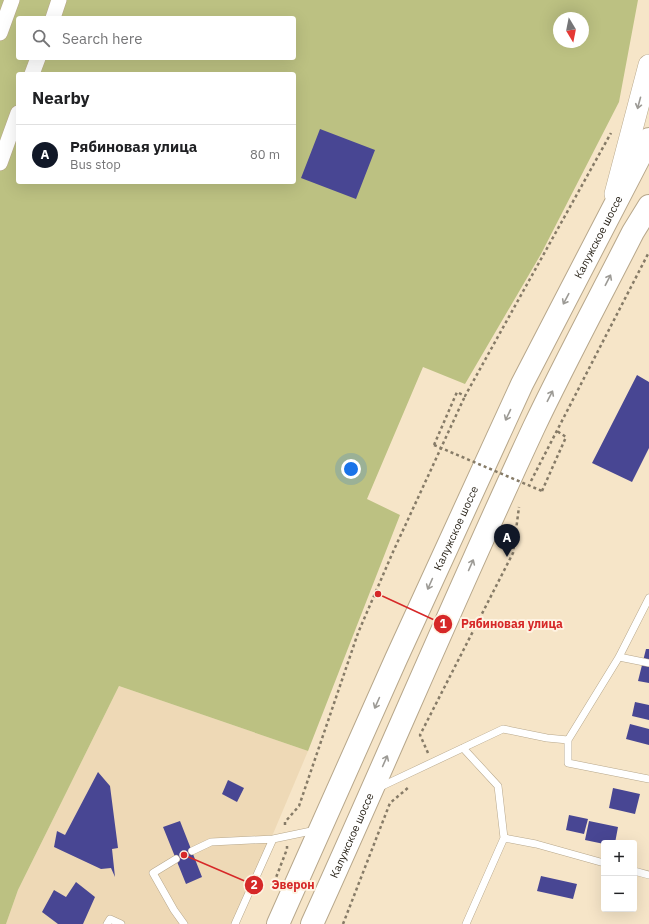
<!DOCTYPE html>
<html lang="en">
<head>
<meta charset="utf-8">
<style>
	body { margin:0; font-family:"IBM Plex Sans",sans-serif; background:#f2f2f2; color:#202124 }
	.controls { position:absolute; right:12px; bottom:12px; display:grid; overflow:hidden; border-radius:4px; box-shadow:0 4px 16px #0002 }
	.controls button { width:36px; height:36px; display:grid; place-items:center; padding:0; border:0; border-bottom:1px solid #e0e0e0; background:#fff; color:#202124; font:20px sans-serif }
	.compass { position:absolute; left:553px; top:12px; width:36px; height:36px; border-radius:50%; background:#fff; box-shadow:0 4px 16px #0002; rotate:170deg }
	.you { position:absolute; left:351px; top:469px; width:14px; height:14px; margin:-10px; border:3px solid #fff; border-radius:50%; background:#1a73e8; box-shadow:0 0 0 6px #1a73e833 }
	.badge { display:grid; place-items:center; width:26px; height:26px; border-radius:50%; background:#111827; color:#fff; font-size:13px; font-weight:700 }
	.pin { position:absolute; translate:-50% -33px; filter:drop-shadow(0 1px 2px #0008) }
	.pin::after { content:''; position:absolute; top:21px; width:14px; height:12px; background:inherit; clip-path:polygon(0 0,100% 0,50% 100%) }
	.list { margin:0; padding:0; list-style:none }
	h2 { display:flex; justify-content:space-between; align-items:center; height:52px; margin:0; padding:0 16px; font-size:17px }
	h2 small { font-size:13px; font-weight:400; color:#757577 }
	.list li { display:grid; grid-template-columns:26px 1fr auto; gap:12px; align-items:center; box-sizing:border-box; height:60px; padding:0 16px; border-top:1px solid #e0e0e0 }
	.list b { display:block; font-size:15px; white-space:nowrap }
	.list p { margin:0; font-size:13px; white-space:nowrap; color:#757577 }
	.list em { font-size:13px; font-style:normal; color:#757577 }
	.icon { flex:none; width:22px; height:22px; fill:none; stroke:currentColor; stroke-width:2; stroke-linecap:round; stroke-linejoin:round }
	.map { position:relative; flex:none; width:649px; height:924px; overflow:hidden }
	.search { position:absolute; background:#fff; box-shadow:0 4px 16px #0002; left:16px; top:16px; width:280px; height:44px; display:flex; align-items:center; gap:10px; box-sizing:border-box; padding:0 14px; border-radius:4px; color:#757577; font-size:15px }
	.panel { position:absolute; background:#fff; box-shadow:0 4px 16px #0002; left:16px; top:72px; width:280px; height:112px; border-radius:4px }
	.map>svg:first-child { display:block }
	.built { fill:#eed9b6 }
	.green { fill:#bcc182; fill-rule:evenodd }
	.building { fill:#484693 }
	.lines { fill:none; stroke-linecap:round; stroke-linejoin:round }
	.lane-casing { stroke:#b7a78b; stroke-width:8 }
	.street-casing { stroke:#b7a78b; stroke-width:16 }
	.secondary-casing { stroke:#b7a78b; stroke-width:22 }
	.highway-casing { stroke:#b7a78b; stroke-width:24 }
	.path { stroke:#867b67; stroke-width:2.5; stroke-dasharray:3 3; stroke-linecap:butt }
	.lane { stroke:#fff; stroke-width:7 }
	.street { stroke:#fff; stroke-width:15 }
	.secondary { stroke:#fff; stroke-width:21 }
	.highway { stroke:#fff; stroke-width:22 }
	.path-bridge { stroke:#867b67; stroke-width:2.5; stroke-dasharray:3 3; stroke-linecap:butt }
	.oneway { stroke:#9c9a95 }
	.labels { text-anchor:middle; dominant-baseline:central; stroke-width:4; stroke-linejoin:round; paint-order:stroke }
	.street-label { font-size:11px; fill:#241e13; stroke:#fef3e2 }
	.leader { fill:none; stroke:#d62828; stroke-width:1.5 }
	.callout-dot { fill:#d62828; stroke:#fef3e2; stroke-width:1.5 }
	.mark-label { font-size:12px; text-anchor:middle; font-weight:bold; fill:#fff }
	.callout-label { font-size:12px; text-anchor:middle; font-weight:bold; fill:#d62828; stroke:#fef3e2; stroke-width:4; stroke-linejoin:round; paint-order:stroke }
</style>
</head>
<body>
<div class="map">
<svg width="649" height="924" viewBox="0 0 649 924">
	<rect width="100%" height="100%" fill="#f6e5c8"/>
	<path class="built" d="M 119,686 L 308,751 L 235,924 L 6,924 L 18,890 Z"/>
	<path class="green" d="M 0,0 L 638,0 L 619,102 L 541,254 L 465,384 L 423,367 L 367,499 L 400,515 L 308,751 L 119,686 L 18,890 L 6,924 L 0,924 ZM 18,18 L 294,18 L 294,58 L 18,58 ZM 559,18 L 583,18 L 583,42 L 559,42 ZM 18,74 L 294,74 L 294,182 L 18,182 Z"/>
	<path class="building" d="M 320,129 L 375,150 L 356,199 L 301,178 Z
		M 637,375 L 649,382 L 649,448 L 632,482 L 592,463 Z
		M 646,649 L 649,649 L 649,683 L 638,681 Z
		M 635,702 L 649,705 L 649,720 L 632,716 Z
		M 630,724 L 649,729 L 649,745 L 626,739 Z
		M 98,772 L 110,786 L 118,848 L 112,849 L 115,877 L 111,868 L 101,869 L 54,847 L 57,831 L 65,835 Z
		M 228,780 L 244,788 L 237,802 L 222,794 Z
		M 613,788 L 640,794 L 635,814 L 609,808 Z
		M 569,815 L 588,819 L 584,834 L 566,830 Z
		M 180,821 L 202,877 L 186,884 L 163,827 Z
		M 589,821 L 618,827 L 615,843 L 604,844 L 585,840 Z
		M 541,876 L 577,884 L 573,899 L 537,891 Z
		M 76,882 L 95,897 L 83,924 L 58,924 L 42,912 L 54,890 L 66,897 Z"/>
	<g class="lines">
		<g class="lane-casing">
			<path id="lane" d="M 619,657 L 649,663
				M 568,740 L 568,763 L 649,779
				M 463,748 L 498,786 L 504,838 L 466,924
				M 378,788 L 503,729 L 547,738 L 568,740 L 619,657 L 649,598
				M 504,838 L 536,844 L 604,863
				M 192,851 L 211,842 L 273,839
				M 176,859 L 153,873 L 174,910 L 184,924
				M 634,871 L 649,875
				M 107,924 L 110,919 L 121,924
				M 235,924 L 273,839 L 316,830"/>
		</g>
		<g class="street-casing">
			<path id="street" d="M 53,18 L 59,0
				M 0,33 L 12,0
				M 32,74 L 38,58
				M 0,163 L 18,113"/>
		</g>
		<g class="secondary-casing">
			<path id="secondary" d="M 615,194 L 649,65"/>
		</g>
		<g class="highway-casing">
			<g id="highway">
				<path id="s1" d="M 278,924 L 396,659 L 522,384 L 649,139"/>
				<path id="s2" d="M 312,924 C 387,759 457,592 534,427 C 565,362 600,297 633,232 L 649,206"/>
			</g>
		</g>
		<path class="path" d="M 434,445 L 457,392 L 465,396 L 611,133
			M 531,481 L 649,252
			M 542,491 L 566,437 L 557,431
			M 428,753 L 420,735 L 513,553 L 519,507
			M 285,825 L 285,822 L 299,806 L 358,633 L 392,554 L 465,396
			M 272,888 L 287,849 L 287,846
			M 343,924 L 390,803 L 409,787"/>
		<use href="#lane" class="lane"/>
		<use href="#street" class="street"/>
		<use href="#secondary" class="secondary"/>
		<use href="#highway" class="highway"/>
		<path class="path-bridge" d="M 434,445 L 542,491"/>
	</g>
	<defs><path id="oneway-shaft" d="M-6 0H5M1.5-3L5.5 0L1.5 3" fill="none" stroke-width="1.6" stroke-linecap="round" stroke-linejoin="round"/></defs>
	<g class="oneway">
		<use href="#oneway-shaft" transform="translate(639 103) rotate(105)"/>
		<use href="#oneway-shaft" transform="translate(608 280) rotate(-63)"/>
		<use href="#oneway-shaft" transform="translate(566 299) rotate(118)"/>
		<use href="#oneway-shaft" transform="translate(550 396) rotate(-63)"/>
		<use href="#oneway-shaft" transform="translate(508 415) rotate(115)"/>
		<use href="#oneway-shaft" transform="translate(471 565) rotate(-66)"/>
		<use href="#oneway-shaft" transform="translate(430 584) rotate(114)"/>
		<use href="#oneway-shaft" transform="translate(377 703) rotate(114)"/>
		<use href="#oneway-shaft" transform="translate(385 761) rotate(-66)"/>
	</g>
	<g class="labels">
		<g class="street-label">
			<text stroke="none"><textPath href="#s1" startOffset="758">Калужское шоссе</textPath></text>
			<text stroke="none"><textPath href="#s1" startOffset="434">Калужское шоссе</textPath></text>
			<text stroke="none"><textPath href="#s2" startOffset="97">Калужское шоссе</textPath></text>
		</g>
	</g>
	<path class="leader" d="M378 594L443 624M184 855L254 885"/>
	<g class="callout-dot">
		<circle cx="378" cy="594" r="4"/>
		<circle cx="184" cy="855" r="4"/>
		<circle cx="443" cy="624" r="10"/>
		<circle cx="254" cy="885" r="10"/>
	</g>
	<g class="mark-label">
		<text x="443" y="628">1</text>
		<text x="254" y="889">2</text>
	</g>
	<g class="callout-label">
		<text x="512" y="628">Рябиновая улица</text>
		<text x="293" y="889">Эверон</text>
	</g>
</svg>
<div class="controls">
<button>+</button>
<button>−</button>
</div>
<svg class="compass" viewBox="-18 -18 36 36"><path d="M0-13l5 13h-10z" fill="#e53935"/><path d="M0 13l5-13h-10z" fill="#757577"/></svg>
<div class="you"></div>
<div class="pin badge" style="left:507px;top:557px">A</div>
<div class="search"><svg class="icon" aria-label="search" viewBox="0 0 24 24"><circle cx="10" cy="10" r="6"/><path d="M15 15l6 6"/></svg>Search here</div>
<section class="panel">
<h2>Nearby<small></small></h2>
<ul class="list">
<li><span class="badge">A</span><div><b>Рябиновая улица</b><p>Bus stop</p></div><em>80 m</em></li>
</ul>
</section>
</div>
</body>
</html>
